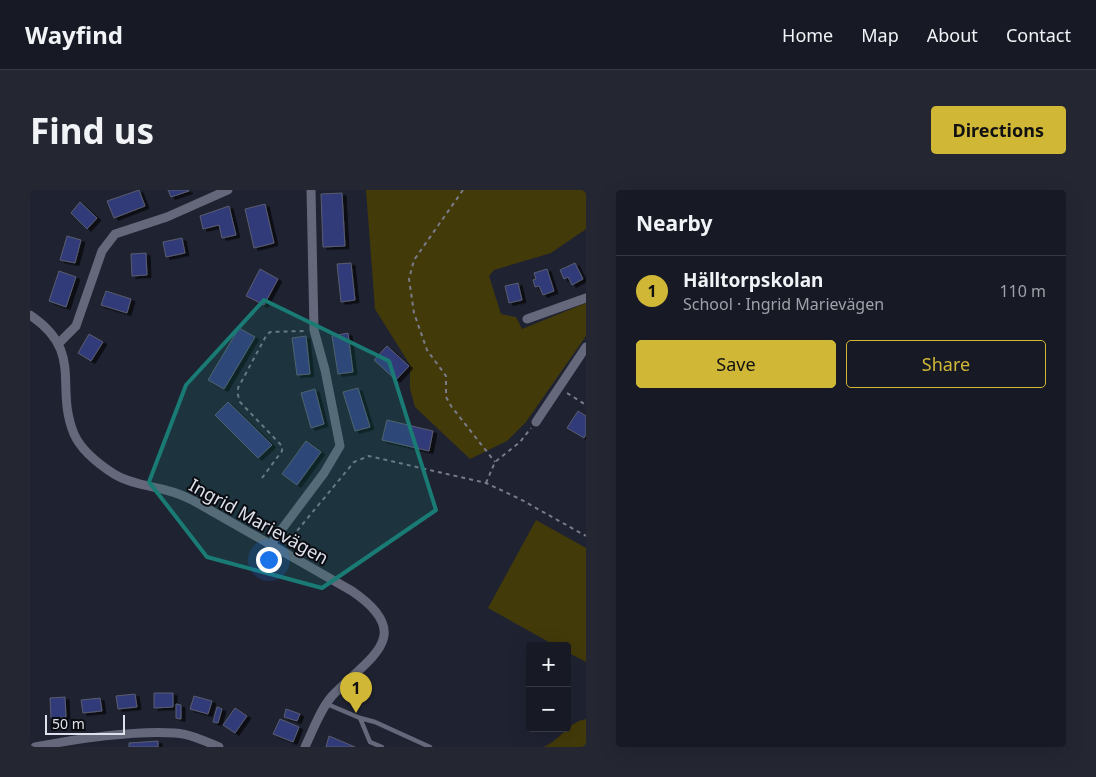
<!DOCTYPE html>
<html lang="en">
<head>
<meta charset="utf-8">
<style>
	body { margin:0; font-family:"Noto Sans",sans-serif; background:#242732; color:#f1f3f6 }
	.controls { position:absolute; right:15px; bottom:15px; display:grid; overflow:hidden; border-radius:5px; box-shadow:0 5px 20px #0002 }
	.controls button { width:45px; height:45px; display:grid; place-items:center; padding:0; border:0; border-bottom:1px solid #363842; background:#171a25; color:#f1f3f6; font:25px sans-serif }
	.scale { position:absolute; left:15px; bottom:12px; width:80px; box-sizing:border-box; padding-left:5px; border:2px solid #dee0eb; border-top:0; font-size:14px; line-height:18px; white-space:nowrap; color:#dee0eb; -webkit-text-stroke:4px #0a0c12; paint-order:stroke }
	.you { position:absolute; left:238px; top:369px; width:18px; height:18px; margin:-12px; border:4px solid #fff; border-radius:50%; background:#1a73e8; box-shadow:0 0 0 8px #1a73e833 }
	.badge { display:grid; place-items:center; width:32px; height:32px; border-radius:50%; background:#d0b736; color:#111; font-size:16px; font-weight:700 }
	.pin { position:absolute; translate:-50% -41px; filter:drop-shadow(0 1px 2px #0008) }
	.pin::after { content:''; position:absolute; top:26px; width:18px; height:15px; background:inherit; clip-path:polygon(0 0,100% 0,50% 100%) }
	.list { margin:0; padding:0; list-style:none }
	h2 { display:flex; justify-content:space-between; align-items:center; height:65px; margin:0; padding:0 20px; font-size:21px }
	h2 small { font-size:16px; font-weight:400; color:#9ea1a7 }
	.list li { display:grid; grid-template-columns:32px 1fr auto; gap:15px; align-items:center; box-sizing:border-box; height:70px; padding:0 20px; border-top:1px solid #363842 }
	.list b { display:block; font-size:19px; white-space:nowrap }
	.list p { margin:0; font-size:16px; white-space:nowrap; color:#9ea1a7 }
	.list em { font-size:16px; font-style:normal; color:#9ea1a7 }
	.actions { display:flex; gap:10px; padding:15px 20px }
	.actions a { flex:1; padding:11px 0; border:1px solid #d0b736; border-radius:5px; text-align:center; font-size:18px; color:#d0b736 }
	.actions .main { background:#d0b736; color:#111 }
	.map { position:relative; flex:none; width:556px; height:557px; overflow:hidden; border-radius:5px }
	header { display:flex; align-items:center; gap:30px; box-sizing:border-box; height:70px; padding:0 25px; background:#171a25; border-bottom:1px solid #363842 }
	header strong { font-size:24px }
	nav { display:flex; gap:28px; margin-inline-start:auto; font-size:18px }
	.intro { display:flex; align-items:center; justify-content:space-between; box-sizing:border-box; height:120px; padding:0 30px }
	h1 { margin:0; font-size:35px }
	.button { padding:12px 22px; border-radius:5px; background:#d0b736; color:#111; font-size:18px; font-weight:700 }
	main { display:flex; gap:30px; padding:0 30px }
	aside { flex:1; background:#171a25; border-radius:5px; box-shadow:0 5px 20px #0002 }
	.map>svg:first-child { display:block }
	.green { fill:#433a0a }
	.building { fill:#333a7a; stroke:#595d6e; filter:url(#shadow) }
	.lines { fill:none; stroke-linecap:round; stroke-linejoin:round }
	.path { stroke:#797b89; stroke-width:2; stroke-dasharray:4 4; stroke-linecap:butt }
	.service { stroke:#64687a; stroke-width:4.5 }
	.minor { stroke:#64687a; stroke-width:9 }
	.marked { fill:#197b74; fill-opacity:0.2; stroke:#197b74; stroke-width:4; stroke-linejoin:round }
	.labels { text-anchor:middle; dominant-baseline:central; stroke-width:4; stroke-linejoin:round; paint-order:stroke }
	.street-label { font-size:18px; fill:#dee0eb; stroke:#0a0c12 }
</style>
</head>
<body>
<header>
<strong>Wayfind</strong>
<nav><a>Home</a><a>Map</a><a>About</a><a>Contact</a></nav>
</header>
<div class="intro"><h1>Find us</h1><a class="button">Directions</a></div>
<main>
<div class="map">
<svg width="556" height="557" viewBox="0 0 556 557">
	<defs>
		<filter id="shadow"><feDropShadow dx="4" dy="2.5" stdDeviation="0" flood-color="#0009"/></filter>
	</defs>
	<rect width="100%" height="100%" fill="#1f2231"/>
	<path class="green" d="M 336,0 L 556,0 L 556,39 L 521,63 L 464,80 L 459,86 L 471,124 L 486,127 L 492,139 L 556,113 L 556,146 L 496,232 L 477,251 L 440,269 L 385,217 L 380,199 L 380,175 L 345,119 Z
		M 506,330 L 556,358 L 556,472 L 537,462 L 537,456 L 526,456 L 458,418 Z
		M 556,529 L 556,557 L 513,557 C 530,551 538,532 556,529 Z"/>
	<path class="building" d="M 109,0 L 115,16 L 84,28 L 77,11 Z
		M 138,0 L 158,0 L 159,1 L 141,7 Z
		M 312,3 L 315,56 L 293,57 L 291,4 Z
		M 50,12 L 67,28 L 57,39 L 41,23 Z
		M 235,14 L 244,53 L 224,58 L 215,19 Z
		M 199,16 L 206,45 L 192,48 L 189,35 L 173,39 L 170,26 Z
		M 37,46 L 51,50 L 45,73 L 30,70 Z
		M 152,48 L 155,63 L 136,67 L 133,52 Z
		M 116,63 L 117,85 L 102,86 L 101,64 Z
		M 321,73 L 325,110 L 311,112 L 307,74 Z
		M 545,73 L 553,89 L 542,95 L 538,87 L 534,89 L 530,80 Z
		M 230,79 L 248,89 L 234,115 L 216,106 Z
		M 517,79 L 524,101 L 513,105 L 509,96 L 505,97 L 503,90 L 506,89 L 504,83 Z
		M 29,81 L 46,87 L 36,117 L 19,111 Z
		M 488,93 L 492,110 L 479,113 L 475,96 Z
		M 76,101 L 101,109 L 97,123 L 71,115 Z
		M 209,138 L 225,147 L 194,199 L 178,190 Z
		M 318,143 L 323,182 L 308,184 L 302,146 Z
		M 59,144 L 73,152 L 61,171 L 48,163 Z
		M 276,146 L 280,184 L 267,185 L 262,148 Z
		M 357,156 L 379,176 L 366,190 L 344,170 Z
		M 328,198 L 340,237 L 325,241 L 313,202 Z
		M 285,199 L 294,234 L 281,238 L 271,203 Z
		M 198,212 L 242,255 L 228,268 L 185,225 Z
		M 548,221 L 556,226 L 556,244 L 554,248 L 537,238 Z
		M 357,230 L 403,241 L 399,261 L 352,250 Z
		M 276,251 L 291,262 L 267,295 L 252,284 Z
		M 124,503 L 143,503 L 143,517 L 124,518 Z
		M 105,504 L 107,517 L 88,519 L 86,506 Z
		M 164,506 L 182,511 L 178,524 L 160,519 Z
		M 35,507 L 36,527 L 21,528 L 20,508 Z
		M 70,508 L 72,521 L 53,523 L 51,510 Z
		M 146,514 L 151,515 L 151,529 L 146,528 Z
		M 187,517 L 192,519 L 188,533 L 183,532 Z
		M 205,518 L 217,526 L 205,543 L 193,535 Z
		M 256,519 L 270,524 L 267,531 L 254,527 Z
		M 250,529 L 269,537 L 263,552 L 243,544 Z
		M 299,546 L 325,557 L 296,557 Z
		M 128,551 L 128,557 L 99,557 L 99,553 Z"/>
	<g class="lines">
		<path class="path" d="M 433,0 L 384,70 L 379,89 L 384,123 L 397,160 L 416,186 L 416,207 L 421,216 L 465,272
			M 537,203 L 556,215
			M 232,288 L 252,261 L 252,256 L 210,212 L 208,205 L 208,198 L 236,146 L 240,142 L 274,141
			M 456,293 L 465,272 L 490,252 L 501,238
			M 257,353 L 324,272 L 339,266 L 456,293 L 490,309 L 556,346"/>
		<path class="service" d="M 297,514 L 330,528 L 345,532 L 400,557
			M 330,528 L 340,552 L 352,557"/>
		<path class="minor" d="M 0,125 C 55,162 24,196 44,244 C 51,260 70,275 84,284 C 100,294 122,296 139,301 C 148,303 156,307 164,311 L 322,401 C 388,446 338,468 302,506 C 290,520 283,540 275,557
			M 497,129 L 556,108
			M 29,153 L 46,136 L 72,61 L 85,44 L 137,27 L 198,0
			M 506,232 L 556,157
			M 240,355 L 294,283 L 310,256 L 295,180 L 284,140 L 281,0
			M 5,557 C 44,549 106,540 145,543 C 160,544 175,551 189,557"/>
	</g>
	<path class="marked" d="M 234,110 L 359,171 L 406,320 L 292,398 L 177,367 L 119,292 L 156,195 Z"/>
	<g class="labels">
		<g class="street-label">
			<text transform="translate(229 331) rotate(29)">Ingrid Marievägen</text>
		</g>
	</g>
</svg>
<div class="controls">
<button>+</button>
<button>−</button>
</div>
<div class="scale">50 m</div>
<div class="you"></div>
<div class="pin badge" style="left:326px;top:523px">1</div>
</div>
<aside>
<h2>Nearby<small></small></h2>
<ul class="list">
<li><span class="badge">1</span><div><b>Hälltorpskolan</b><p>School · Ingrid Marievägen</p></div><em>110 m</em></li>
</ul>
<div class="actions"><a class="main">Save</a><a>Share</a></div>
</aside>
</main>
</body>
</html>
